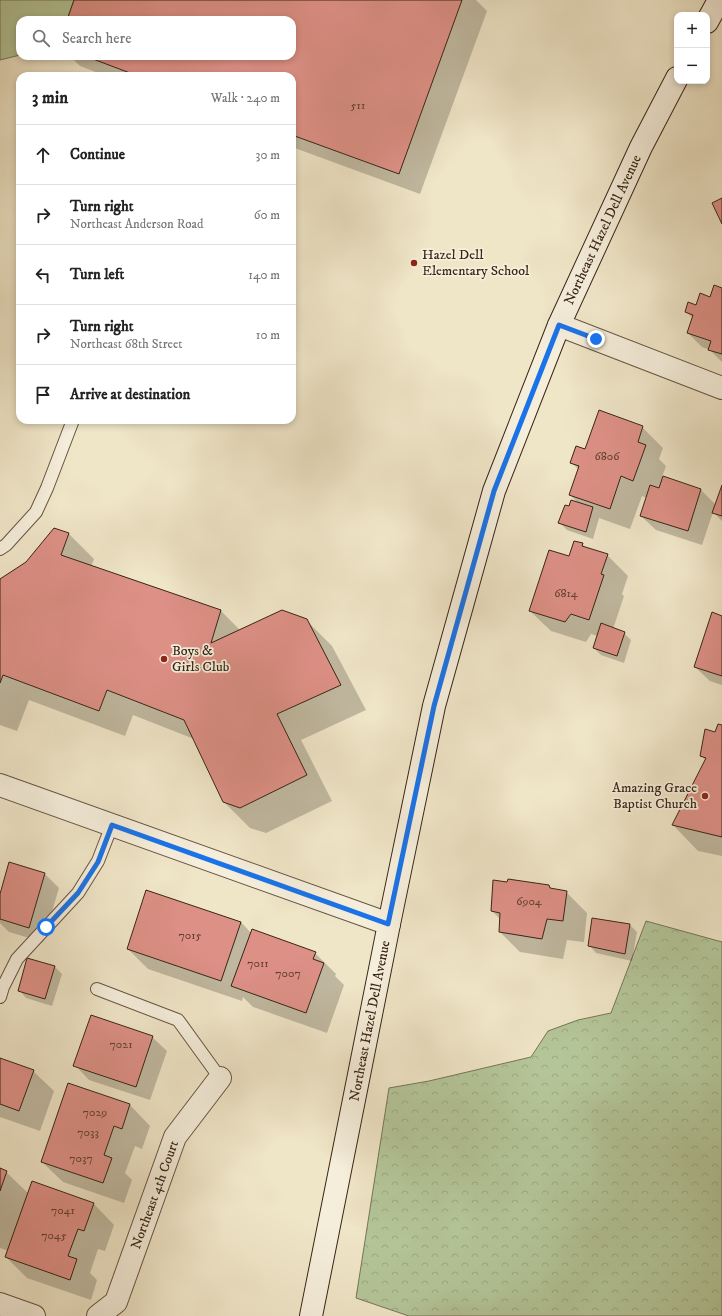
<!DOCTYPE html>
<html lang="en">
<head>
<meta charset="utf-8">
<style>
	body { margin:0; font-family:"IM FELL DW Pica",serif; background:#f6f6f6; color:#222 }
	.controls { position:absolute; right:12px; top:12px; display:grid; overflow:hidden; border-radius:8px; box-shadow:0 2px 6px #0003 }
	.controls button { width:36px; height:36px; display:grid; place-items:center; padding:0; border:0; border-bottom:1px solid #e0e0e0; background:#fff; color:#222; font:20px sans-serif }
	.stop { position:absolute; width:12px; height:12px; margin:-9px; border:3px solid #1a73e8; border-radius:50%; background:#fff }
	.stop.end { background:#1a73e8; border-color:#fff; box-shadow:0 1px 4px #0008 }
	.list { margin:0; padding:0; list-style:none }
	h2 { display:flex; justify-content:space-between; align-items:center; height:52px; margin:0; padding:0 16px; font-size:17px }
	h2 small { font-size:13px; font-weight:400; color:#767676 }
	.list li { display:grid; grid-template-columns:26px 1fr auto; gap:12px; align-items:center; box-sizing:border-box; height:60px; padding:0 16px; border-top:1px solid #e0e0e0 }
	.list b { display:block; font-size:15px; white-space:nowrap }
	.list p { margin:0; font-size:13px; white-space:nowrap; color:#767676 }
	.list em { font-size:13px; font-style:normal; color:#767676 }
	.icon { flex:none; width:22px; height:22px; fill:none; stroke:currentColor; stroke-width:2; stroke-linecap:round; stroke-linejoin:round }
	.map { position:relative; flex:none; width:722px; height:1316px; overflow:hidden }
	.search { position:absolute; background:#fff; box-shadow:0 2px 6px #0003; left:16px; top:16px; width:280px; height:44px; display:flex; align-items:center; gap:10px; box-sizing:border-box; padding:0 14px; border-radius:12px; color:#767676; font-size:15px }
	.panel { position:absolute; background:#fff; box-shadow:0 2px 6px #0003; left:16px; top:72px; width:280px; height:352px; border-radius:12px }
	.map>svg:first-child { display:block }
	.forest { fill:url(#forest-crowns); stroke:#767557 }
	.garden { fill:#b4c699; stroke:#767557 }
	.shadow { fill:#0003 }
	.building { fill:#dd9086; stroke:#382415 }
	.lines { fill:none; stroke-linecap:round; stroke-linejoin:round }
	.service-casing { stroke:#665442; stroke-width:14 }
	.minor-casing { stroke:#665442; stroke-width:24 }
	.tertiary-casing { stroke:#665442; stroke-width:24 }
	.secondary-casing { stroke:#382415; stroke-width:24 }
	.service { stroke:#f5eedb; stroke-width:12 }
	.minor { stroke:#f5eedb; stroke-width:22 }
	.tertiary { stroke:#f5eedb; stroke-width:22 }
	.secondary { stroke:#f5eedb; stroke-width:22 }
	.route { stroke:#1a73e8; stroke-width:5 }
	.poi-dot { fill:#8f2418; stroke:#f5eedb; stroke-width:1.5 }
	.labels { text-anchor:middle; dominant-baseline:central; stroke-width:3.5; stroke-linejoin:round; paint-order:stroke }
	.number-label { font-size:12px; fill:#613f31 }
	.street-label { font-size:14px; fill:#382415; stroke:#f5eedb }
	.poi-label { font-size:14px; fill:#382415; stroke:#f5eedb; text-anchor:start }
</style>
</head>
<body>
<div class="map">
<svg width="722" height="1316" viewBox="0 0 722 1316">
	<defs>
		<pattern id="forest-crowns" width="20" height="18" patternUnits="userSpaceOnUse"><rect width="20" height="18" fill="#b4c699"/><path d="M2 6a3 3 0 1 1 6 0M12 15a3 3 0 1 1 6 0" fill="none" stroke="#9caa83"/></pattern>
	</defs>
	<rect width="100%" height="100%" fill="#efe5c7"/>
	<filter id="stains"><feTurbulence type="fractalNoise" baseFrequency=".005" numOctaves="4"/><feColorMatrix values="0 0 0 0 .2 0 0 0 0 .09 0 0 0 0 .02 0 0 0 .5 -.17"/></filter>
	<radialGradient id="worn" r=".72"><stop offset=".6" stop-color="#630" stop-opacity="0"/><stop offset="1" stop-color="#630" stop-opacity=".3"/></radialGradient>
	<path class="forest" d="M 646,921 L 722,942 L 722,1316 L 409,1316 L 356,1298 L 389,1088 L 429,1081 L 531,1057 L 548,1031 L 578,1020 L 611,1013 Z"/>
	<path class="garden" d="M 0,0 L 74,0 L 67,20 L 20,20 L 20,55 L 0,60 Z"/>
	<path class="shadow" d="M 75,0 L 476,0 L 487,11 L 420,194 L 292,147 L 292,76 L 106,76 L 80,66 L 70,56 L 292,56 L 292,20 L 68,20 Z
		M 722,289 L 722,362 L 710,350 L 702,347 L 688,333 L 693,318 L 686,312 L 711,298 Z
		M 642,427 L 663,448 L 659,459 L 666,466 L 662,477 L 701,490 L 716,505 L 722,488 L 722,521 L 713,512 L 702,545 L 656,530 L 641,516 L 647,498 L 642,496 L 630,529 L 599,518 L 593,539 L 567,530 L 560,523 L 569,508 L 578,503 L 570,495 L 579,470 L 571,462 L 585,450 Z
		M 69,534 L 94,559 L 91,567 L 221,611 L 240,630 L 306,620 L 332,646 L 366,710 L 301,740 L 332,801 L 266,833 L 250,828 L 224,802 L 194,739 L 133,715 L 125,736 L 29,700 L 17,731 L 0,725 L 0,580 Z
		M 582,544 L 586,548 L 607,555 L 628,576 L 622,594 L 624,596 L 613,629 L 624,633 L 631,640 L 624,663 L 601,655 L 594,648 L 598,636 L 591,634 L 586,642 L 551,631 L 530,611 L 569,557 Z
		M 722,617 L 722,685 L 710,681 L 695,667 Z
		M 722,726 L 722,856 L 698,851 L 673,825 L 706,760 L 701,756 Z
		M 45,874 L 59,888 L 43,942 L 9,932 L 0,923 L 0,897 Z
		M 549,886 L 553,890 L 566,892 L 587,913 L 584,942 L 567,940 L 563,959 L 520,952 L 500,932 L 501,920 L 492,911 Z
		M 241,922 L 251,933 L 315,953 L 336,974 L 335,976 L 344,985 L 327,1033 L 253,1007 L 243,997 L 242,1001 L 148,969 L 128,949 Z
		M 630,925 L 637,932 L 632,961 L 596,953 L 589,945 Z
		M 55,967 L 62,974 L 52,1006 L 26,998 L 19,990 Z
		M 152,1037 L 167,1051 L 150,1100 L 89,1080 L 75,1065 Z
		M 0,1059 L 33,1071 L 54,1091 L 40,1131 L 0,1117 Z
		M 130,1105 L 150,1126 L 142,1149 L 135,1146 L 125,1173 L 132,1180 L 124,1203 L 63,1182 L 42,1162 Z
		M 0,1170 L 6,1172 L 29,1194 L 33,1182 L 94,1204 L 114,1225 L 105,1251 L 98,1249 L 90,1273 L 97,1280 L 91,1300 L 27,1278 L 6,1257 L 9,1251 L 0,1248 Z"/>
	<path class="building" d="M 74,0 L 462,0 L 399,174 L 292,135 L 292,76 L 138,76 L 85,56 L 292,56 L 292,20 L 67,20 Z
		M 722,198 L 722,224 L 712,203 Z
		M 714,285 L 722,288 L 722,354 L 708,350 L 711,341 L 687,333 L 693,315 L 685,312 L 688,302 L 696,305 L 700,293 L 710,297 Z
		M 599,410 L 643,426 L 638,442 L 646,445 L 633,481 L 621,476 L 610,509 L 569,495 L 579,466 L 570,463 L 576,446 L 585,449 Z
		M 663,476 L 701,489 L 688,531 L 640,516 L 650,485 L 659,488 Z
		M 722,485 L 722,516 L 712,513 Z
		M 571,500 L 593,507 L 586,532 L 558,523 L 565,505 L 569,506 Z
		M 54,528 L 69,533 L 61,555 L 221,610 L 211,643 L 282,610 L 307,619 L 341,685 L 277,714 L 307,775 L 240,808 L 223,802 L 184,720 L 107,690 L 99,711 L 3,675 L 0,683 L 0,579 L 26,562 Z
		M 574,541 L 583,543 L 582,546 L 608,554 L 601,574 L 604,575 L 589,620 L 571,614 L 565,622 L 529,611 L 549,550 L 569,556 Z
		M 712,612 L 722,616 L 722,676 L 694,667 Z
		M 601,623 L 625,632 L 617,656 L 593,648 Z
		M 718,724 L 722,725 L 722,837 L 672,825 L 706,758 L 700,756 L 705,729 L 715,732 Z
		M 9,862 L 45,873 L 29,928 L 0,919 L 0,894 Z
		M 508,879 L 549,885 L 550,888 L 567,891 L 563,921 L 547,919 L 542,939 L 499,932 L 500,913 L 491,911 L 493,880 L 507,882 Z
		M 146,890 L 241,922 L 221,981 L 127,949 Z
		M 592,918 L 630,924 L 625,954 L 588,946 Z
		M 252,929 L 316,952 L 313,959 L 324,963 L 306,1013 L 231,986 Z
		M 27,958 L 55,966 L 45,999 L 18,991 Z
		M 91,1015 L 153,1036 L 136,1087 L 73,1066 Z
		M 0,1058 L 34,1070 L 19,1111 L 0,1104 Z
		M 68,1083 L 130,1104 L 122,1129 L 114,1126 L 104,1155 L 112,1158 L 103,1183 L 41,1162 Z
		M 0,1168 L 7,1171 L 0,1191 Z
		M 32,1181 L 94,1203 L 84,1231 L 78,1229 L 68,1256 L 77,1259 L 70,1280 L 5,1257 Z"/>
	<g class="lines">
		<g class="service-casing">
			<path id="service" d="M 0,549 L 6,545 L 36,512 L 47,488 L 73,420
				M 97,989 L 178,1020 L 220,1078
				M 0,997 L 3,987 L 17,959 L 78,893 L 98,861 L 112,825"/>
		</g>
		<g class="minor-casing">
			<path id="minor" d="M 0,785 L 389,924
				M 0,1304 L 34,1316
				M 98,1316 L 116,1302 L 175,1137 L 220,1078"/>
		</g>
		<g class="tertiary-casing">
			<path id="tertiary" d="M 559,325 L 722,388"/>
		</g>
		<g class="secondary-casing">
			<path id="secondary" d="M 707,22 L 719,0
				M 311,1316 L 389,924 L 434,706 L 494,491 L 559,325 L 641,147 L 677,78"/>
		</g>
		<use href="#service" class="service"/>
		<use href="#minor" class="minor"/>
		<use href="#tertiary" class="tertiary"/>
		<use href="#secondary" class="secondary"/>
	</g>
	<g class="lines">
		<path class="route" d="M 46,927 L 78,893 L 98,862 L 112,825 L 388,924 L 434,706 L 494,491 L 559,325 L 596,339"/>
	</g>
	<g class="poi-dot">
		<circle cx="414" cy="263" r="4"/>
		<circle cx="164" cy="659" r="4"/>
		<circle cx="705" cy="796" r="4"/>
	</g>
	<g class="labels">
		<g class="number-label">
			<text x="358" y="105">511</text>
			<text x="607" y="456">6806</text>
			<text x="566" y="593">6814</text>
			<text x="529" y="901">6904</text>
			<text x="190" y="935">7015</text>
			<text x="258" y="963">7011</text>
			<text x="288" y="973">7007</text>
			<text x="121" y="1044">7021</text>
			<text x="95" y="1112">7029</text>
			<text x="88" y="1132">7033</text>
			<text x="81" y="1158">7037</text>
			<text x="63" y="1210">7041</text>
			<text x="54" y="1235">7045</text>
		</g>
		<g class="street-label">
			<text transform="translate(603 230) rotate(-65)">Northeast Hazel Dell Avenue</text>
			<text transform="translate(370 1021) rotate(-79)">Northeast Hazel Dell Avenue</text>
			<text transform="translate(155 1195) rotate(-70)">Northeast 4th Court</text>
		</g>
		<g class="poi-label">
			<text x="422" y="255">Hazel Dell<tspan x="422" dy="16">Elementary School</tspan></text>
			<text x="172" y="651">Boys &amp;<tspan x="172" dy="16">Girls Club</tspan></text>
			<text x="697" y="788" text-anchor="end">Amazing Grace<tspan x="697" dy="16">Baptist Church</tspan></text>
		</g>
	</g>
	<rect width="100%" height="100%" filter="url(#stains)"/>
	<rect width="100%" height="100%" fill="url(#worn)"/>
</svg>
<div class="controls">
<button>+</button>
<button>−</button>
</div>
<div class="stop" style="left:46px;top:927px"></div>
<div class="stop end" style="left:596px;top:339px"></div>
<div class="search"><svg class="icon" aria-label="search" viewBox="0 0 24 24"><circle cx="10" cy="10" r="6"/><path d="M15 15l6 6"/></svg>Search here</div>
<section class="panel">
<h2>3 min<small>Walk · 240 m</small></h2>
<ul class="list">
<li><svg class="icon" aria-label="ahead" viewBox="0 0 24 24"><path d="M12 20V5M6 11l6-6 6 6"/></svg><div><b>Continue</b></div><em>30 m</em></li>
<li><svg class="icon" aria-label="right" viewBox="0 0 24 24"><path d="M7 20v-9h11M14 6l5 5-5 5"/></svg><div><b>Turn right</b><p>Northeast Anderson Road</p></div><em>60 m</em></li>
<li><svg class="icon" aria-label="left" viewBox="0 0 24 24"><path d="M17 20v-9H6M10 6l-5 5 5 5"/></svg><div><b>Turn left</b></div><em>140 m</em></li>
<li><svg class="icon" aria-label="right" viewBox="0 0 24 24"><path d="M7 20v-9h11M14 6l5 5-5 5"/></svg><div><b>Turn right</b><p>Northeast 68th Street</p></div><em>10 m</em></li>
<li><svg class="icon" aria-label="arrive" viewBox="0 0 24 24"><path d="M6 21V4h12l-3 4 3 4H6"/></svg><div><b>Arrive at destination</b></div></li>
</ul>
</section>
</div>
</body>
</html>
